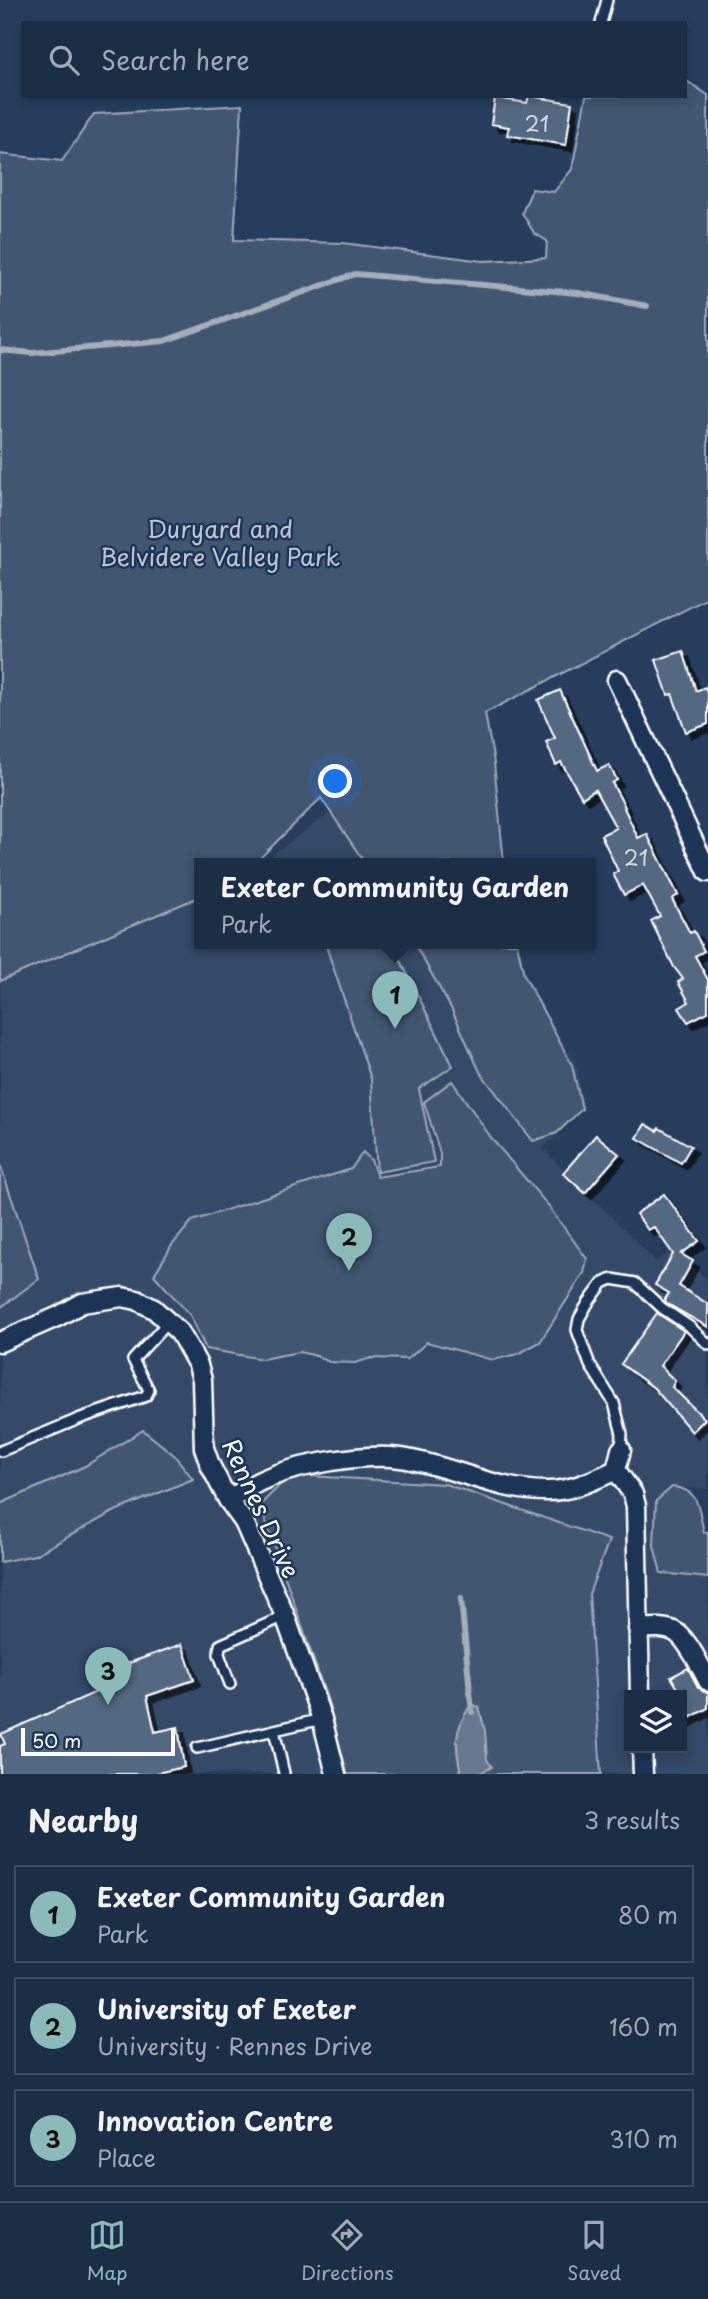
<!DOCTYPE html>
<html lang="en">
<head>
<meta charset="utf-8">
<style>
	body { margin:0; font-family:"Playpen Sans",sans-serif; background:#25364d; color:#f1f3f6 }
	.controls { position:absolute; right:21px; bottom:21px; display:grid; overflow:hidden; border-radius:0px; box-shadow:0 4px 10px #0003 }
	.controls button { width:63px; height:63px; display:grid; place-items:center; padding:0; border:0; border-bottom:2px solid #3a4a5f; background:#1c2e46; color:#f1f3f6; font:35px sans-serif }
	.scale { position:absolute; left:21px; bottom:18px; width:154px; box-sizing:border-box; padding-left:7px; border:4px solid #fff; border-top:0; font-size:19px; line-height:24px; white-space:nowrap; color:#fff; -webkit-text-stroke:5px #1d3557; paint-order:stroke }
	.you { position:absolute; left:336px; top:782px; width:24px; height:24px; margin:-18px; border:5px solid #fff; border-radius:50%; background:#1a73e8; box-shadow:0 0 0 10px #1a73e833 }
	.badge { display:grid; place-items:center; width:46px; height:46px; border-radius:50%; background:#8bbbb9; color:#111; font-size:23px; font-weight:700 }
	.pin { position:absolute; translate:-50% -58px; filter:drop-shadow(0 2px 4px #0008) }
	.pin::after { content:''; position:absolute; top:37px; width:24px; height:21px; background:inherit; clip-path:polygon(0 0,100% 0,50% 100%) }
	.popup { position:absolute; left:194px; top:858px; width:402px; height:91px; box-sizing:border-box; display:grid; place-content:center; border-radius:0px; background:#1c2e46; filter:drop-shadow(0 2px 5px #0005); font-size:23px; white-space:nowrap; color:#a0a8b3 }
	.popup b { font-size:26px; color:#f1f3f6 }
	.popup::after { content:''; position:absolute; left:50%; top:100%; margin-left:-14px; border:14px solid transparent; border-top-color:#1c2e46 }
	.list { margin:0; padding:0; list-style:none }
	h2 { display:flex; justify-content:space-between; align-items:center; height:91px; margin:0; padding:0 28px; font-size:30px }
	h2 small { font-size:23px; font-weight:400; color:#a0a8b3 }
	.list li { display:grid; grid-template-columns:46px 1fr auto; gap:21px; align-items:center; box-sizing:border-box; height:98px; margin:0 14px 14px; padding:0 14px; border:2px solid #3a4a5f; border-radius:0px }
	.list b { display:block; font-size:26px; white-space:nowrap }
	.list p { margin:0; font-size:23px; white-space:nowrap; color:#a0a8b3 }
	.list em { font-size:23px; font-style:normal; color:#a0a8b3 }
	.icon { flex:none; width:38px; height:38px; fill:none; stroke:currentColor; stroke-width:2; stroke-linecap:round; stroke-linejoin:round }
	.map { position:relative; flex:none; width:708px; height:1774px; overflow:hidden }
	.search { position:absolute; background:#1c2e46; box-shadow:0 4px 10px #0003; left:21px; right:21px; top:21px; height:77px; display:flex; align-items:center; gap:18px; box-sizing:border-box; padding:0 24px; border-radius:0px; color:#a0a8b3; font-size:26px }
	.sheet { height:427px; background:#1c2e46 }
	nav { display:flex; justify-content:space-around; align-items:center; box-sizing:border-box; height:98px; border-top:2px solid #3a4a5f; background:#1c2e46; font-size:19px; color:#a0a8b3 }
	nav a { display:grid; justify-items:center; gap:4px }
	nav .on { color:#8bbbb9 }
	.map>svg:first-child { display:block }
	.built { fill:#344a68; fill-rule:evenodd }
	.green { fill:#425672; stroke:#a0aab8; stroke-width:2 }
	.water { fill:#67788e; stroke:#a4aebb; stroke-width:2 }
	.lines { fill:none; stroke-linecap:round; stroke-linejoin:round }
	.stream { stroke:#a4aebb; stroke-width:6 }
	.building { fill:#556781; stroke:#fff; stroke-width:2; filter:url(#shadow) }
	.service-casing { stroke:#fff; stroke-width:14 }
	.minor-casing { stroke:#fff; stroke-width:23 }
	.service { stroke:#1d3557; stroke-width:9 }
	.minor { stroke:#1d3557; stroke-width:18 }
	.labels { text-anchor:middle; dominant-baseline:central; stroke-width:5; stroke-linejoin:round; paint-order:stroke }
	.number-label { font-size:21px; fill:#d4d9e0 }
	.park-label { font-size:24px; fill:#bdc4ce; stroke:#1d3557 }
	.street-label { font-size:24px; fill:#fff; stroke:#1d3557 }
</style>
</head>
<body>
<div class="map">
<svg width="708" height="1774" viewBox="0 0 708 1774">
	<defs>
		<filter id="shadow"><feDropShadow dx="6" dy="6" stdDeviation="0" flood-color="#0009"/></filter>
	</defs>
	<rect width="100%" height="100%" fill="#263d5e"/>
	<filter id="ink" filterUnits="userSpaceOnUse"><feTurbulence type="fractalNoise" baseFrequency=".0143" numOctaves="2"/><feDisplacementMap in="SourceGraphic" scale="14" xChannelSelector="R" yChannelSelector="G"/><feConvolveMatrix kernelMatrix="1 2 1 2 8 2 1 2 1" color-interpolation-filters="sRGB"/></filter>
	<g filter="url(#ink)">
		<path class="built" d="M 412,753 L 480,863 L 261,863 Z
			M 199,897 L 199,943 L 515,943 L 527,981 L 576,1064 L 584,1107 L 543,1149 L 656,1261 L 676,1249 L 708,1280 L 708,1489 L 672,1487 L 708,1577 L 708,1774 L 0,1774 L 0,981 ZM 629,1695 L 682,1695 L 682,1748 L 629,1748 Z"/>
		<path class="green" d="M 685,80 L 708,95 L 708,598 L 485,713 L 494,763 L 504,863 L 365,863 L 321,798 L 255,863 L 199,863 L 199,897 L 0,981 L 0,154 L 62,161 L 94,114 L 242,105 L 234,240 L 343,243 L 483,261 L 546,258 L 547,241 L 534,233 L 522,213 L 532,189 L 554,192 L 572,169 L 586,96 L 685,96 Z
			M 325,943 L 392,943 L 453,1066 L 419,1089 L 434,1162 L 377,1172 L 371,1079 Z
			M 414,943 L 517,943 L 524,975 L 572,1065 L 582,1109 L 557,1133 L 533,1141 L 480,1072 L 451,1008 Z
			M 452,1081 L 492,1139 L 546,1203 L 587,1259 L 584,1273 L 540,1342 L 518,1354 L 493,1360 L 427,1342 L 408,1359 L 371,1358 L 355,1363 L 329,1362 L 317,1356 L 299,1352 L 262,1359 L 206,1349 L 190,1315 L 154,1275 L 172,1245 L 192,1221 L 351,1169 L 363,1152 L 371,1160 L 377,1177 L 440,1167 L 440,1153 L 424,1102 Z
			M 0,1164 L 39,1279 L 0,1308 Z
			M 143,1430 L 174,1455 L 193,1479 L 115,1511 L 35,1555 L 0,1562 L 0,1504 L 85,1466 Z
			M 290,1475 L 445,1484 L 609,1540 L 589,1594 L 601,1774 L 347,1774 L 328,1701 L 260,1505 Z
			M 672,1487 C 701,1489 698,1509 704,1532 L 708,1532 L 708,1578 L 661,1573 L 654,1546 L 656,1501 Z"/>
		<path class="water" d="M 471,1704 L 479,1707 L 485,1731 L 487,1760 L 492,1767 L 479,1774 L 461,1774 C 455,1742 453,1733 471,1704 Z"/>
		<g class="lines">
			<path class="stream" d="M 0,350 L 32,353 L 164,341 L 355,274 L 578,293 L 647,306
				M 461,1599 L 472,1712"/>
		</g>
		<path class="building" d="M 529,96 L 572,103 L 566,145 L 507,135 L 509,127 L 491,124 L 495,98 L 527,103 Z
			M 683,651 L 696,691 L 705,687 L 708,696 L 708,724 L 686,732 L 672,694 L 668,695 L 656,660 Z
			M 560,690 L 597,771 L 609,765 L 617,780 L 612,783 L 625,807 L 624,808 L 638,838 L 647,834 L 678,895 L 672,899 L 690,933 L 694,931 L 704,951 L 695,956 L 708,980 L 708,1012 L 688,1022 L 679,1008 L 689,1002 L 678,982 L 683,979 L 674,967 L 651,921 L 660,916 L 643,885 L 624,895 L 613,874 L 618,871 L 601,835 L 616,828 L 595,790 L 582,798 L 561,762 L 556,765 L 546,742 L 555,738 L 538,700 Z
			M 645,1124 L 657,1131 L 659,1128 L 691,1146 L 681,1163 L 637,1138 Z
			M 596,1135 L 619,1154 L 585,1193 L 563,1173 Z
			M 664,1194 L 699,1241 L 681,1254 L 693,1261 L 679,1286 L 708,1304 L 708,1327 L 666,1303 L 665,1299 L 669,1293 L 655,1285 L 673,1254 L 654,1227 L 648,1230 L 636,1214 Z
			M 657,1313 L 684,1331 L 660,1366 L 675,1381 L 672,1387 L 705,1419 L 692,1432 L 654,1388 L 621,1364 Z
			M 182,1644 L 194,1680 L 147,1696 L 155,1732 L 178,1727 L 184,1767 L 152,1774 L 0,1774 L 0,1746 L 5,1744 L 1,1734 L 110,1686 L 108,1677 L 130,1669 L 129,1663 Z
			M 688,1668 L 698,1687 L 708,1692 L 708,1708 L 682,1722 L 682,1695 L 671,1677 Z"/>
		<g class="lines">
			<g class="service-casing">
				<path id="service" d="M 601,23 L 607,0
					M 621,1450 L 622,1434 L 614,1403 L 590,1365 L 577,1330 L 579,1319 L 588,1303 L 603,1283 L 612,1279 L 635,1283 L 662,1308 L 690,1327 L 708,1344
					M 1,1451 L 81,1418 L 146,1396 L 149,1390 L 133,1360 L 169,1321
					M 230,1684 L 219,1654 L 220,1645 L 285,1616
					M 274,1730 L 284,1773
					M 197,1748 L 322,1719"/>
			</g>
			<g class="minor-casing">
				<path id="minor" d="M 617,680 L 708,872
					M 0,1342 L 59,1316 L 82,1303 L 122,1297 L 137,1300 L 154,1309 L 180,1333 L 198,1365 L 202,1380 L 204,1448 L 210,1465 L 228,1500 L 244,1522 L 285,1616 L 322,1719 L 336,1774
					M 621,1450 L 616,1470 L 633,1494 L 636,1506 L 640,1695
					M 228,1500 C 240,1493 252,1484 265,1479 C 299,1464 364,1453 401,1458 C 450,1465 496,1491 545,1491 C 570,1492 594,1480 616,1470
					M 638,1629 C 650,1628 666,1626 677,1633 C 689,1642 701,1668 708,1681
					M 642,1748 L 643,1774"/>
			</g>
			<use href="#service" class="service"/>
			<use href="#minor" class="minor"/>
		</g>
	</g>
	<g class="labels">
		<g class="number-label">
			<text x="537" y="123">21</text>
			<text x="636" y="857">21</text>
		</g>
		<g class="park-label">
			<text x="220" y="528">Duryard and<tspan x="220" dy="28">Belvidere Valley Park</tspan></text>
		</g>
		<g class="street-label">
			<text transform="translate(262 1508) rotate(65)">Rennes Drive</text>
		</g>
	</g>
</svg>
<div class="controls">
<button><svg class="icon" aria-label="layers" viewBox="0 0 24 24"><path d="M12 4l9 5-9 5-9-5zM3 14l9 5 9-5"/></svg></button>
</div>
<div class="scale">50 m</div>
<div class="you"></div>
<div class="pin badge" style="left:395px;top:1029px">1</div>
<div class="popup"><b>Exeter Community Garden</b>Park</div>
<div class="pin badge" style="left:349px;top:1271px">2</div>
<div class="pin badge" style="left:108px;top:1705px">3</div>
<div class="search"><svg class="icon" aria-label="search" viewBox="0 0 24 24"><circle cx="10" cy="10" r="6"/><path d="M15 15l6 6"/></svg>Search here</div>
</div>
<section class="sheet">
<h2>Nearby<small>3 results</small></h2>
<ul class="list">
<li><span class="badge">1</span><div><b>Exeter Community Garden</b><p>Park</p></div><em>80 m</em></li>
<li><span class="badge">2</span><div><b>University of Exeter</b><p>University · Rennes Drive</p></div><em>160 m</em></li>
<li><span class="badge">3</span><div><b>Innovation Centre</b><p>Place</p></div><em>310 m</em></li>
</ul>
</section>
<nav>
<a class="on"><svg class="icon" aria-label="map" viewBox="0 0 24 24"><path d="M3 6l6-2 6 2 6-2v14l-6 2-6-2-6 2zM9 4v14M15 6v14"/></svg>Map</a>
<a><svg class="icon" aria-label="directions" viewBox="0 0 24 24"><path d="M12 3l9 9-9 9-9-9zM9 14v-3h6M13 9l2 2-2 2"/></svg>Directions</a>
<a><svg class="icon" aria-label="saved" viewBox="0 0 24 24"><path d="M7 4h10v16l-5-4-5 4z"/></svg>Saved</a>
</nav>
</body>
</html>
